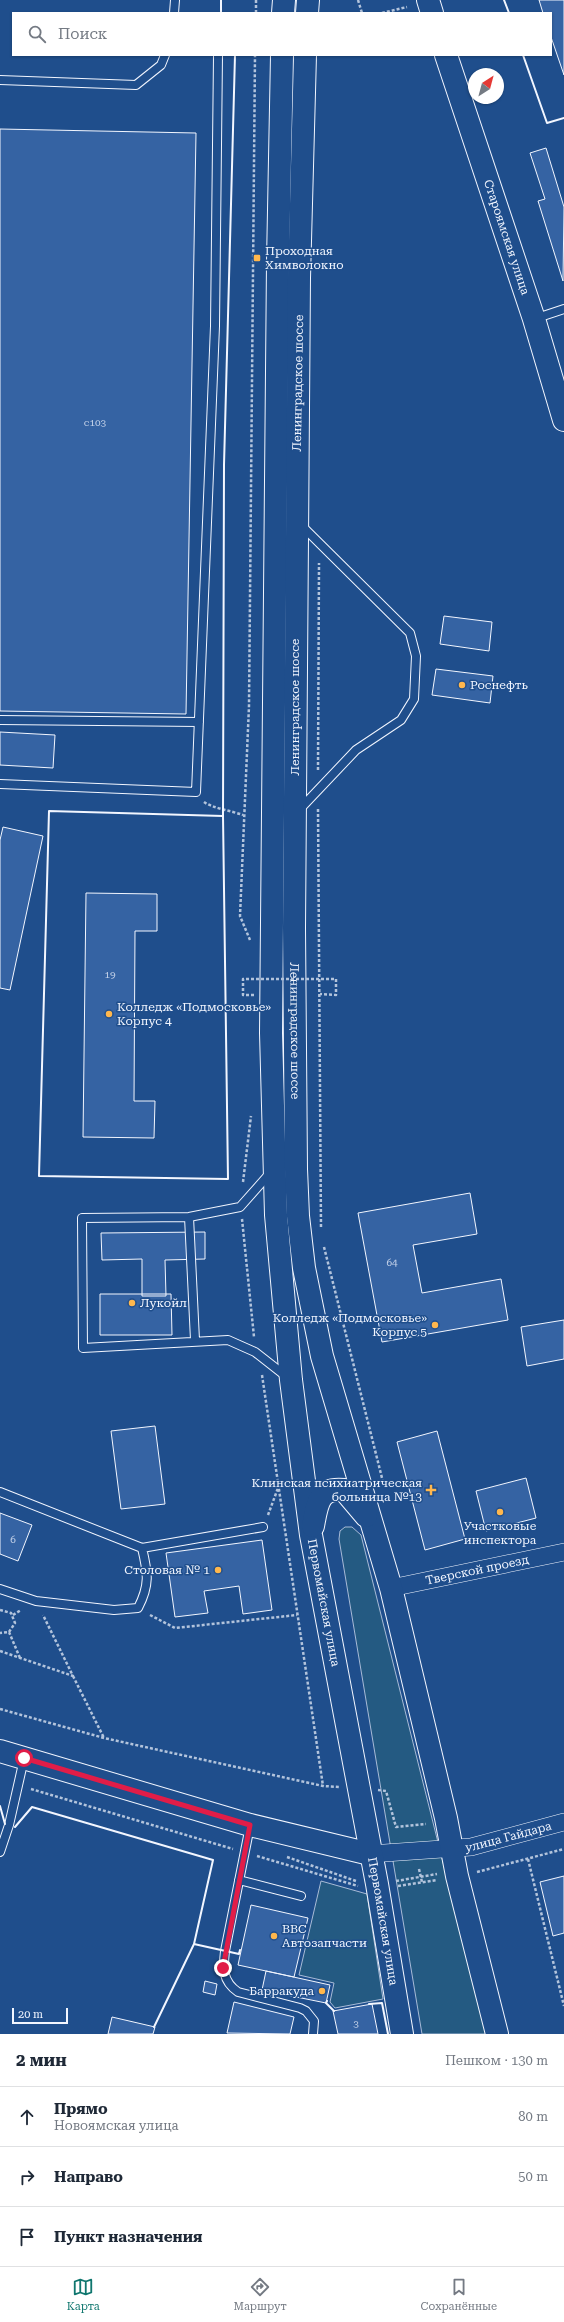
<!DOCTYPE html>
<html lang="ru">
<head>
<meta charset="utf-8">
<style>
	body { margin:0; font-family:"Roboto Serif",serif; background:#f2f2f3; color:#1f2937 }
	.compass { position:absolute; left:468px; top:68px; width:36px; height:36px; border-radius:50%; background:#fff; box-shadow:0 1px 3px #0004; rotate:36deg }
	.scale { position:absolute; left:12px; bottom:10px; width:56px; box-sizing:border-box; padding-left:4px; border:2px solid #f2f6ff; border-top:0; font-size:11px; line-height:14px; white-space:nowrap; color:#f2f6ff; -webkit-text-stroke:3px #1f4e8c; paint-order:stroke }
	.stop { position:absolute; width:12px; height:12px; margin:-9px; border:3px solid #e11d48; border-radius:50%; background:#fff }
	.stop.end { background:#e11d48; border-color:#fff; box-shadow:0 1px 4px #0008 }
	.list { margin:0; padding:0; list-style:none }
	h2 { display:flex; justify-content:space-between; align-items:center; height:52px; margin:0; padding:0 16px; font-size:17px }
	h2 small { font-size:13px; font-weight:400; color:#747a83 }
	.list li { display:grid; grid-template-columns:26px 1fr auto; gap:12px; align-items:center; box-sizing:border-box; height:60px; padding:0 16px; border-top:1px solid #e0e1e3 }
	.list b { display:block; font-size:15px; white-space:nowrap }
	.list p { margin:0; font-size:13px; white-space:nowrap; color:#747a83 }
	.list em { font-size:13px; font-style:normal; color:#747a83 }
	.icon { flex:none; width:22px; height:22px; fill:none; stroke:currentColor; stroke-width:2; stroke-linecap:round; stroke-linejoin:round }
	.map { position:relative; flex:none; width:564px; height:2034px; overflow:hidden }
	.search { position:absolute; background:#fff; box-shadow:0 1px 3px #0004; left:12px; right:12px; top:12px; height:44px; display:flex; align-items:center; gap:10px; box-sizing:border-box; padding:0 14px; border-radius:0px; color:#747a83; font-size:15px }
	.sheet { height:232px; background:#fff }
	nav { display:flex; justify-content:space-around; align-items:center; box-sizing:border-box; height:56px; border-top:1px solid #e0e1e3; background:#fff; font-size:11px; color:#747a83 }
	nav a { display:grid; justify-items:center; gap:2px }
	nav .on { color:#0f766e }
	.map>svg:first-child { display:block }
	.green { fill:#245a82; stroke:#a8bbd7 }
	.building { fill:#3563a3; stroke:#f2f6ff }
	.lines { fill:none; stroke-linecap:round; stroke-linejoin:round }
	.lane-casing { stroke:#f2f6ff; stroke-width:10 }
	.street-casing { stroke:#f2f6ff; stroke-width:18 }
	.secondary-casing { stroke:#f2f6ff; stroke-width:24 }
	.highway-casing { stroke:#f2f6ff; stroke-width:24 }
	.path { stroke:#b3c4dc; stroke-width:2.5; stroke-dasharray:3 2; stroke-linecap:butt }
	.lane { stroke:#1f4e8c; stroke-width:8 }
	.street { stroke:#1f4e8c; stroke-width:17 }
	.secondary { stroke:#1f4e8c; stroke-width:22 }
	.highway { stroke:#1f4e8c; stroke-width:22 }
	.path-bridge { stroke:#b3c4dc; stroke-width:2.5; stroke-dasharray:3 2; stroke-linecap:butt }
	.wall { stroke:#f2f6ff; stroke-width:2 }
	.route { stroke:#e11d48; stroke-width:5 }
	.poi-dot { fill:#ffb74d; stroke:#1f4e8c; stroke-width:1.5 }
	.labels { text-anchor:middle; dominant-baseline:central; stroke-width:3; stroke-linejoin:round; paint-order:stroke }
	.number-label { font-size:10px; fill:#c3d1e8 }
	.street-label { font-size:12px; fill:#f2f6ff; stroke:#1f4e8c }
	.poi-label { font-size:12px; fill:#f2f6ff; stroke:#1f4e8c; text-anchor:start }
</style>
</head>
<body>
<div class="map">
<svg width="564" height="2034" viewBox="0 0 564 2034">
	<rect width="100%" height="100%" fill="#1f4e8c"/>
	<path class="green" d="M 345,1527 L 352,1527 L 361,1535 L 486,2034 L 422,2034 L 339,1539 L 340,1531 Z
		M 321,1881 L 367,1894 L 383,1999 L 335,2008 L 330,2002 L 334,1983 L 299,1975 Z"/>
	<path class="building" d="M 539,0 L 564,0 L 564,75 L 551,37 L 551,13 L 543,13 Z
		M 0,129 L 196,133 L 186,714 L 0,711 Z
		M 546,148 L 564,207 L 563,281 L 538,201 L 545,199 L 530,153 Z
		M 444,616 L 492,622 L 489,651 L 440,644 Z
		M 436,669 L 493,676 L 490,703 L 432,695 Z
		M 0,732 L 55,735 L 53,768 L 0,765 Z
		M 3,827 L 43,836 L 10,990 L 0,988 L 0,840 Z
		M 86,893 L 157,894 L 157,931 L 135,931 L 134,1101 L 155,1101 L 154,1138 L 83,1137 Z
		M 470,1193 L 477,1234 L 413,1245 L 422,1293 L 501,1279 L 508,1320 L 382,1342 L 358,1213 Z
		M 205,1232 L 205,1259 L 165,1260 L 166,1296 L 142,1296 L 142,1259 L 102,1260 L 101,1233 Z
		M 100,1294 L 171,1294 L 172,1335 L 100,1335 Z
		M 564,1320 L 564,1359 L 527,1366 L 521,1327 Z
		M 155,1426 L 165,1504 L 121,1509 L 111,1431 Z
		M 437,1431 L 465,1539 L 425,1550 L 397,1442 Z
		M 526,1478 L 536,1518 L 486,1531 L 476,1491 Z
		M 0,1513 L 32,1525 L 18,1561 L 0,1554 Z
		M 262,1540 L 272,1610 L 243,1614 L 239,1586 L 204,1591 L 208,1613 L 175,1617 L 166,1553 Z
		M 564,1876 L 564,1933 L 553,1936 L 540,1882 Z
		M 251,1905 L 308,1918 L 294,1977 L 238,1965 Z
		M 266,1971 L 330,1985 L 326,2003 L 262,1990 Z
		M 205,1981 L 217,1984 L 215,1995 L 203,1992 Z
		M 234,2002 L 294,2017 L 290,2034 L 227,2033 Z
		M 372,2004 L 378,2034 L 338,2034 L 333,2011 Z
		M 112,2017 L 155,2027 L 153,2034 L 108,2034 Z"/>
	<g class="lines">
		<g class="lane-casing">
			<path id="lane" d="M 174,13 L 175,0
				M 0,80 L 136,85 L 161,65 L 165,55
				M 534,319 L 564,309
				M 0,720 L 199,722
				M 0,784 L 196,792 L 215,326 L 218,55
				M 300,809 L 356,750 L 401,720 L 414,699 L 416,656 L 410,633 L 301,525
				M 271,1172 L 240,1207 L 189,1217 L 82,1218 L 83,1348 L 228,1340 L 255,1352 L 287,1377
				M 189,1217 L 195,1340
				M 0,1492 L 142,1548 C 148,1573 150,1585 138,1608 L 114,1610 L 36,1601 L 0,1589
				M 142,1548 L 263,1527
				M 250,1826 L 225,1951 C 223,1968 222,1981 238,1992 L 300,2008 L 306,2011 L 314,2021 L 313,2034
				M 0,1852 L 9,1825 L 24,1759
				M 239,1880 L 301,1896"/>
		</g>
		<g class="street-casing">
			<g id="street">
				<path id="s1" d="M 391,1588 L 564,1552"/>
				<path id="s2" d="M 370,1854 L 471,1847 L 564,1822"/>
			</g>
		</g>
		<g class="secondary-casing">
			<g id="secondary">
				<path d="M 428,0 L 432,13"/>
				<path id="s3" d="M 446,55 L 534,319 L 564,420"/>
				<path d="M 0,1751 L 250,1825 L 370,1854"/>
			</g>
		</g>
		<g class="highway-casing">
			<g id="highway">
				<path d="M 283,13 L 284,0"/>
				<path d="M 307,13 L 308,0"/>
				<path id="s4" d="M 282,55 L 278,262 L 271,1033 L 276,1215 L 291,1380 L 311,1535 L 377,1884 L 402,2034"/>
				<path id="s5" d="M 305,55 L 299,278 L 294,928 L 296,1169 L 298,1216 L 304,1268 L 322,1356 L 391,1588 L 446,1818 L 457,1876 L 497,2034"/>
				<path d="M 313,1526 C 317,1505 318,1487 344,1490 L 366,1516"/>
			</g>
		</g>
		<path class="path" d="M 358,0 L 362,13
			M 256,13 L 256,0
			M 382,13 L 407,7
			M 318,770 L 319,563
			M 204,802 C 212,808 232,811 243,815
			M 318,809 L 321,1228
			M 250,940 L 240,916 L 249,706 L 255,55
			M 243,1182 L 251,1116
			M 242,1219 L 254,1337
			M 324,1247 L 383,1482
			M 262,1375 L 323,1786
			M 268,1515 L 278,1488
			M 0,1610 L 11,1613 L 15,1623 L 9,1632 L 0,1633
			M 13,1615 L 21,1610
			M 150,1615 L 175,1628 L 297,1615
			M 9,1632 L 20,1658
			M 0,1651 L 73,1676 L 43,1615
			M 73,1676 L 104,1738
			M 0,1709 L 104,1738 L 323,1786 L 340,1787
			M 31,1789 L 233,1849
			M 378,1790 L 386,1791 L 396,1827 L 426,1824
			M 257,1856 L 358,1886
			M 287,1857 L 356,1881
			M 528,1859 L 564,2006
			M 419,1869 L 422,1882
			M 477,1872 L 564,1849
			M 396,1881 L 437,1874
			M 398,1886 L 437,1880"/>
		<use href="#lane" class="lane"/>
		<use href="#street" class="street"/>
		<use href="#secondary" class="secondary"/>
		<use href="#highway" class="highway"/>
		<path class="path-bridge" d="M 254,995 L 243,995 L 243,979 L 336,979 L 336,995 L 320,994"/>
		<path class="wall" d="M 504,0 L 509,13
			M 221,13 L 221,0
			M 523,55 L 547,123 L 564,118
			M 49,811 L 223,816 L 228,1179 L 39,1176 Z
			M 223,816 L 224,465 L 235,55
			M 0,1806 L 5,1824
			M 15,1827 L 32,1807 L 213,1860 L 194,1944 L 154,2027
			M 194,1944 L 239,1954 L 240,1950
			M 327,2001 L 326,2003 L 334,2011
			M 369,2004 L 382,2003 L 388,2034"/>
	</g>
	<g class="lines">
		<path class="route" d="M 24,1758 L 250,1825 L 223,1968"/>
	</g>
	<g class="poi-dot">
		<rect x="253" y="254" width="8" height="8" rx="2"/>
		<circle cx="462" cy="685" r="4"/>
		<circle cx="109" cy="1014" r="4"/>
		<circle cx="132" cy="1303" r="4"/>
		<circle cx="435" cy="1325" r="4"/>
		<path d="M429 1484h4v4h4v4h-4v4h-4v-4h-4v-4h4z"/>
		<circle cx="500" cy="1512" r="4"/>
		<circle cx="218" cy="1570" r="4"/>
		<circle cx="274" cy="1936" r="4"/>
		<circle cx="322" cy="1991" r="4"/>
	</g>
	<g class="labels">
		<g class="number-label">
			<text x="95" y="422">c103</text>
			<text x="110" y="974">19</text>
			<text x="392" y="1262">64</text>
			<text x="13" y="1539">6</text>
			<text x="356" y="2023">3</text>
		</g>
		<g class="street-label">
			<text stroke="none"><textPath href="#s3" startOffset="192">Староямская улица</textPath></text>
			<text transform="translate(298 383) rotate(-89)">Ленинградское шоссе</text>
			<text transform="translate(295 707) rotate(-90)">Ленинградское шоссе</text>
			<text stroke="none"><textPath href="#s5" startOffset="976">Ленинградское шоссе</textPath></text>
			<text stroke="none"><textPath href="#s1" startOffset="88">Тверской проезд</textPath></text>
			<text stroke="none"><textPath href="#s4" startOffset="1551">Первомайская улица</textPath></text>
			<text stroke="none"><textPath href="#s2" startOffset="140">улица Гайдара</textPath></text>
			<text stroke="none"><textPath href="#s4" startOffset="1875">Первомайская улица</textPath></text>
		</g>
		<g class="poi-label">
			<text x="265" y="251">Проходная<tspan x="265" dy="14">Химволокно</tspan></text>
			<text x="470" y="685">Роснефть</text>
			<text x="117" y="1007">Колледж «Подмосковье»<tspan x="117" dy="14">Корпус 4</tspan></text>
			<text x="140" y="1303">Лукойл</text>
			<text x="427" y="1318" text-anchor="end">Колледж «Подмосковье»<tspan x="427" dy="14">Корпус 5</tspan></text>
			<text x="422" y="1483" text-anchor="end">Клинская психиатрическая<tspan x="422" dy="14">больница №13</tspan></text>
			<text x="500" y="1526" text-anchor="middle">Участковые<tspan x="500" dy="14">инспектора</tspan></text>
			<text x="210" y="1570" text-anchor="end">Столовая № 1</text>
			<text x="282" y="1929">ВВС<tspan x="282" dy="14">Автозапчасти</tspan></text>
			<text x="314" y="1991" text-anchor="end">Барракуда</text>
		</g>
	</g>
</svg>
<svg class="compass" viewBox="-18 -18 36 36"><path d="M0-13l5 13h-10z" fill="#e53935"/><path d="M0 13l5-13h-10z" fill="#747a83"/></svg>
<div class="scale">20 m</div>
<div class="stop" style="left:24px;top:1758px"></div>
<div class="stop end" style="left:223px;top:1968px"></div>
<div class="search"><svg class="icon" aria-label="search" viewBox="0 0 24 24"><circle cx="10" cy="10" r="6"/><path d="M15 15l6 6"/></svg>Поиск</div>
</div>
<section class="sheet">
<h2>2 мин<small>Пешком · 130 m</small></h2>
<ul class="list">
<li><svg class="icon" aria-label="ahead" viewBox="0 0 24 24"><path d="M12 20V5M6 11l6-6 6 6"/></svg><div><b>Прямо</b><p>Новоямская улица</p></div><em>80 m</em></li>
<li><svg class="icon" aria-label="right" viewBox="0 0 24 24"><path d="M7 20v-9h11M14 6l5 5-5 5"/></svg><div><b>Направо</b></div><em>50 m</em></li>
<li><svg class="icon" aria-label="arrive" viewBox="0 0 24 24"><path d="M6 21V4h12l-3 4 3 4H6"/></svg><div><b>Пункт назначения</b></div></li>
</ul>
</section>
<nav>
<a class="on"><svg class="icon" aria-label="map" viewBox="0 0 24 24"><path d="M3 6l6-2 6 2 6-2v14l-6 2-6-2-6 2zM9 4v14M15 6v14"/></svg>Карта</a>
<a><svg class="icon" aria-label="directions" viewBox="0 0 24 24"><path d="M12 3l9 9-9 9-9-9zM9 14v-3h6M13 9l2 2-2 2"/></svg>Маршрут</a>
<a><svg class="icon" aria-label="saved" viewBox="0 0 24 24"><path d="M7 4h10v16l-5-4-5 4z"/></svg>Сохранённые</a>
</nav>
</body>
</html>
